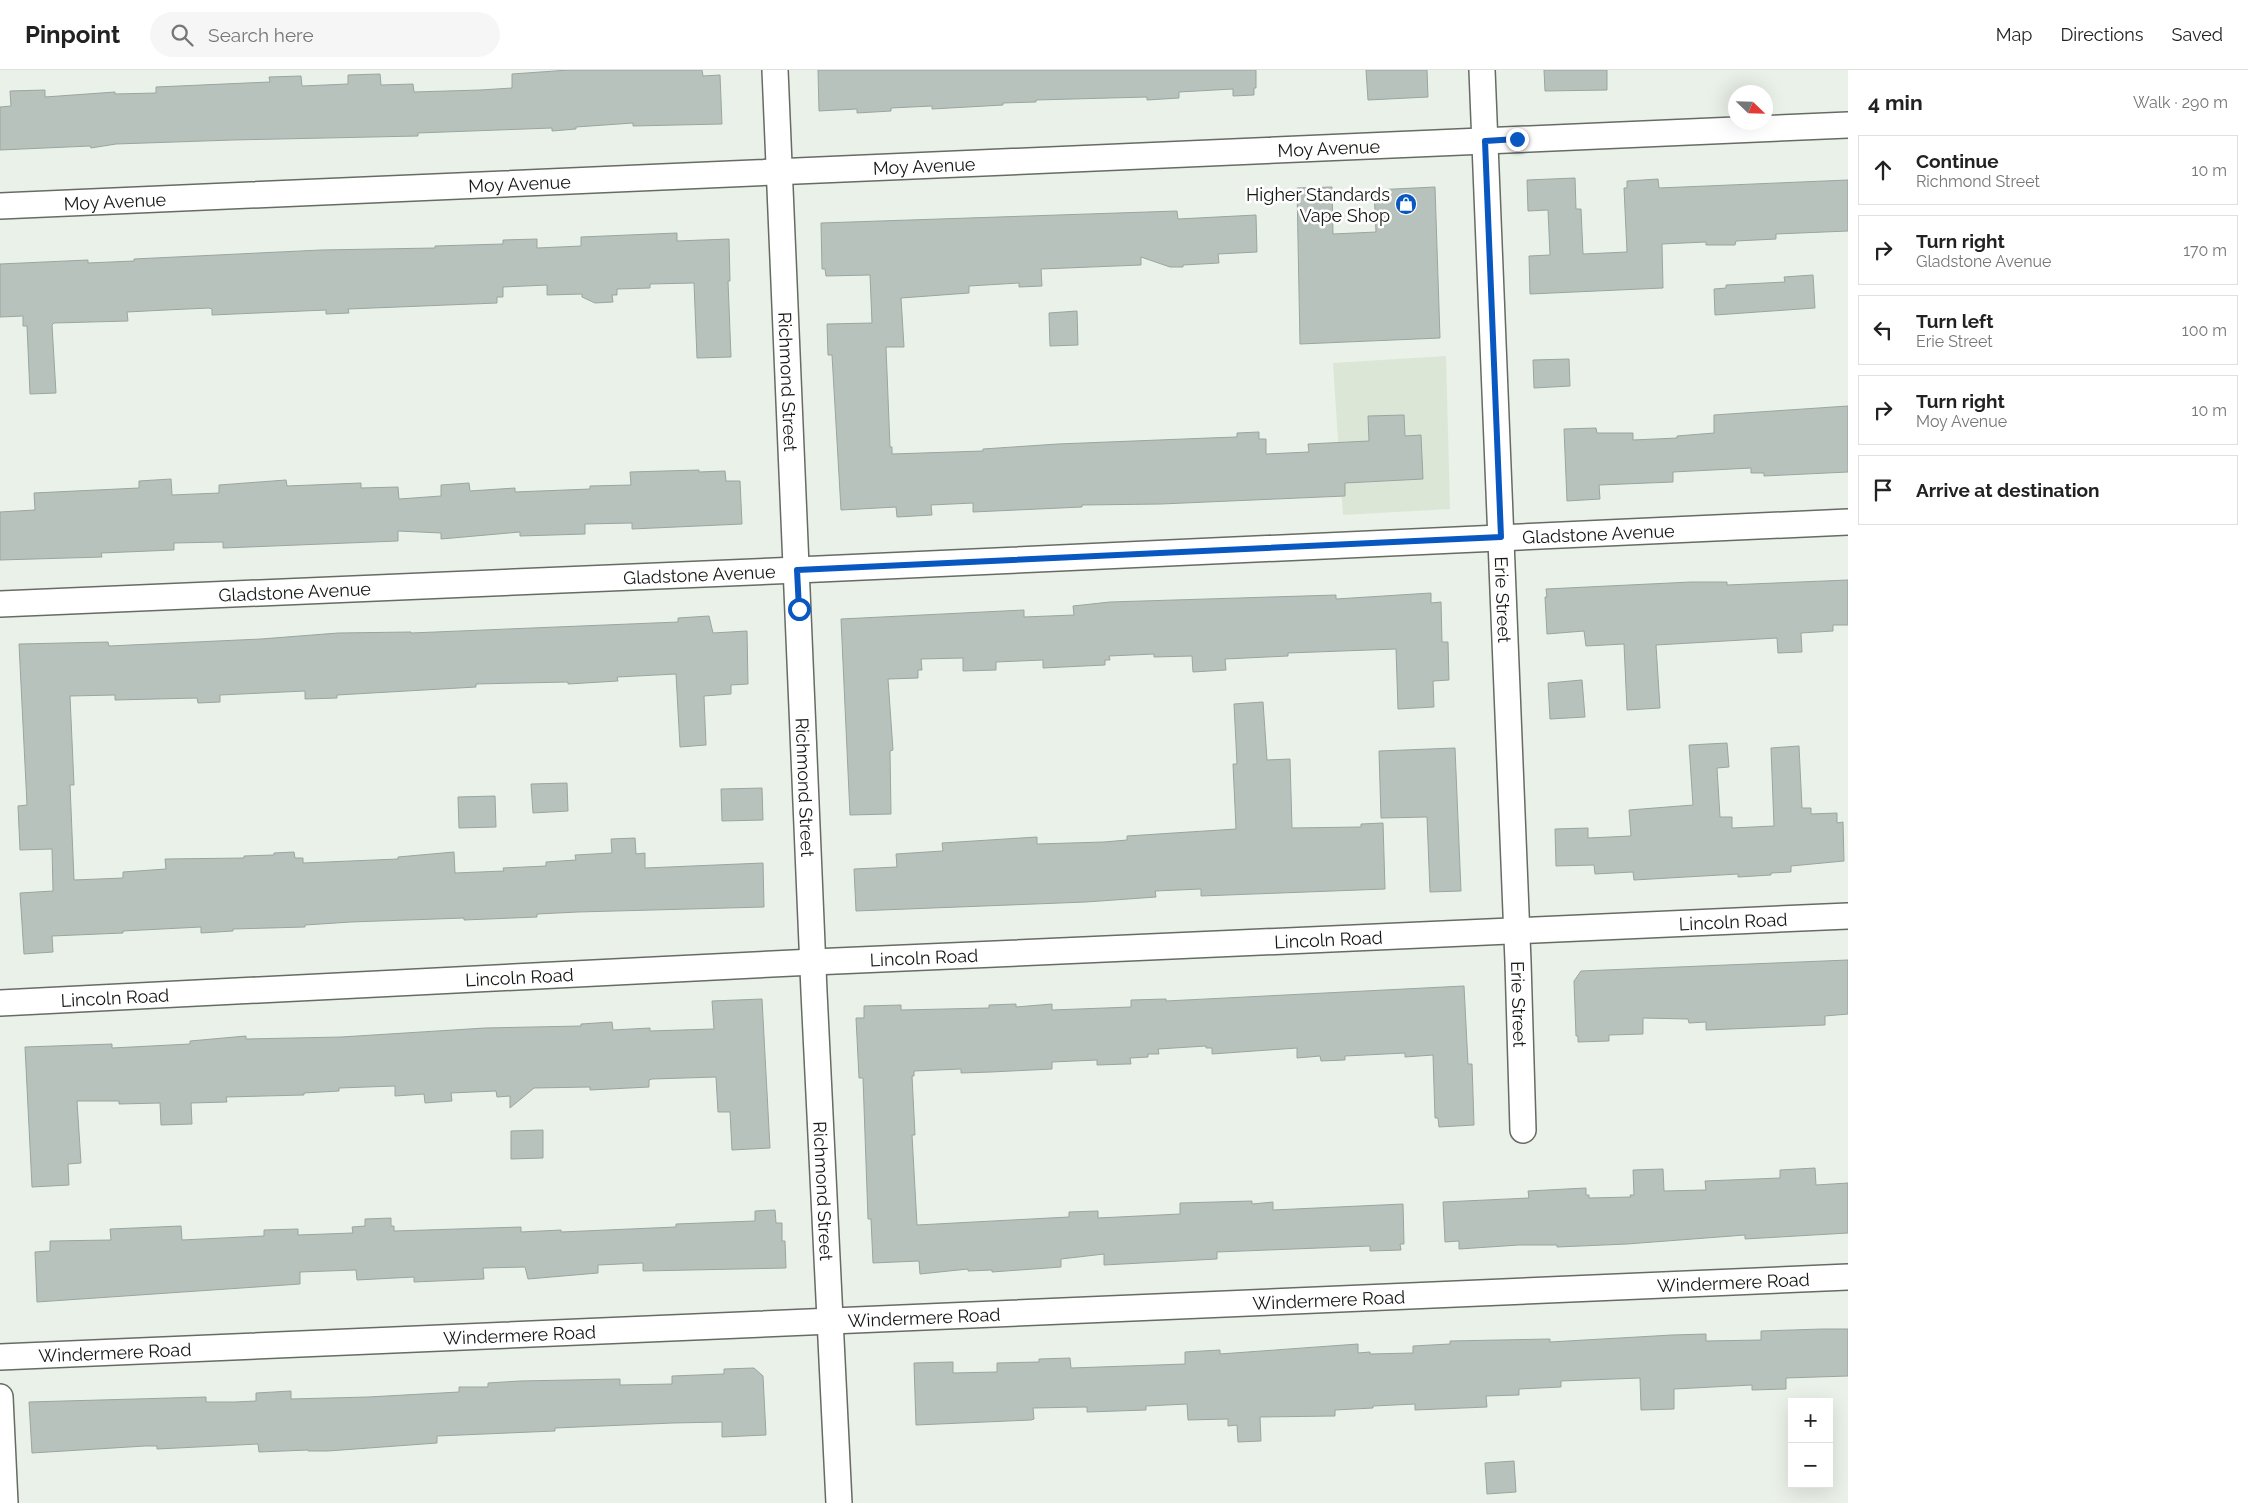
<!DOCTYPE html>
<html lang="en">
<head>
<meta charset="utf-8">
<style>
	body { margin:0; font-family:Raleway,sans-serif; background:#f6f6f6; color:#222 }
	.controls { position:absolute; right:15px; bottom:15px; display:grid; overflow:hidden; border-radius:0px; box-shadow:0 5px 20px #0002 }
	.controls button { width:45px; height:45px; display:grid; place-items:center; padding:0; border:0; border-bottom:1px solid #e0e0e0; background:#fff; color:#222; font:25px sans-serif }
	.compass { position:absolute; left:1728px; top:15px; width:45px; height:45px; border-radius:50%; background:#fff; box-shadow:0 5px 20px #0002; rotate:113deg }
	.stop { position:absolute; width:15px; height:15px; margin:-11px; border:4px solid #0957c1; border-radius:50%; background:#fff }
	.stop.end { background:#0957c1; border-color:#fff; box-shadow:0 1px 5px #0008 }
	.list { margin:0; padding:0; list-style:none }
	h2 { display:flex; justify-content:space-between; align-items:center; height:65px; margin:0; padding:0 20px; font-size:21px }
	h2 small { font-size:16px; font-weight:400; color:#767676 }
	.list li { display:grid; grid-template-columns:32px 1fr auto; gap:15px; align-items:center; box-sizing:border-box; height:70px; margin:0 10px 10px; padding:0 10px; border:1px solid #e0e0e0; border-radius:0px }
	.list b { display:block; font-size:19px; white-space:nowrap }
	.list p { margin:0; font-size:16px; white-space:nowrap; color:#767676 }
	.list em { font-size:16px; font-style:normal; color:#767676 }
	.icon { flex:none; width:28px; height:28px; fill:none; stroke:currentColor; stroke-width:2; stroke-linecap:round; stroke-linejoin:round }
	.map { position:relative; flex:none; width:1848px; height:1433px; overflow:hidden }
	header { display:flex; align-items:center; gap:30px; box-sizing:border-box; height:70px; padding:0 25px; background:#fff; border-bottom:1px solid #e0e0e0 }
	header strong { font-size:24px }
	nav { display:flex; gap:28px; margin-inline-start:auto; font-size:18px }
	.search { width:350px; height:45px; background:#f6f6f6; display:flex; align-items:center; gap:12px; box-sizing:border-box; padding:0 18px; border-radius:28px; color:#767676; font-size:19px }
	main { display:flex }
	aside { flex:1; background:#fff }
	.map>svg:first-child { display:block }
	.built { fill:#dbe6d7 }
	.building { fill:#b8c2bc; stroke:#9ba5a0 }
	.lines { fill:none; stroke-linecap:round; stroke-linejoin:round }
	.street-casing { stroke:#666c64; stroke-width:28 }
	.street { stroke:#fff; stroke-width:25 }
	.route { stroke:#0957c1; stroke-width:6 }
	.labels { text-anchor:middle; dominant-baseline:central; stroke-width:5; stroke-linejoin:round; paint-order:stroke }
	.street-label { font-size:18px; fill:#151714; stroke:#fff }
	.poi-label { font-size:18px; fill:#151714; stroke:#fff; text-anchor:end }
</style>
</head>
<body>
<header>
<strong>Pinpoint</strong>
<div class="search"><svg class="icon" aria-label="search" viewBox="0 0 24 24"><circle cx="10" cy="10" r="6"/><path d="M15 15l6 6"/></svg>Search here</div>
<nav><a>Map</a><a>Directions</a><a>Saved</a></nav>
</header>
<main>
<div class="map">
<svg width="1848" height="1433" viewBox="0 0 1848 1433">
	<rect width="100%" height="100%" fill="#eaf1e8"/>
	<path class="built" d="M 1446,286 L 1450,439 L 1343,445 L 1333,293 Z"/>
	<path class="building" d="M 569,0 L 702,0 L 703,6 L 720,5 L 722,54 L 633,56 L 633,53 L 576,57 L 576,59 L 552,61 L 552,58 L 418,63 L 418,66 L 233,70 L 116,74 L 91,78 L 90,76 L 0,80 L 0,37 L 11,36 L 10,21 L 45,20 L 45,27 L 115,22 L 115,24 L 156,23 L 156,17 L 270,12 L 269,7 L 301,6 L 302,16 L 348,14 L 348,5 L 380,4 L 381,15 L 413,14 L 414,22 L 480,20 L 512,18 L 512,4 Z
		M 818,0 L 1256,0 L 1256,18 L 1254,18 L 1254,25 L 1233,26 L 1233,19 L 1179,22 L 1179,28 L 1147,30 L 1147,27 L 1036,30 L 1036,32 L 1003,33 L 1003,35 L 932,39 L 932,36 L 891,38 L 891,41 L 857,43 L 857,39 L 819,41 Z
		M 1366,0 L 1427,0 L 1428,27 L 1368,30 Z
		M 1544,0 L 1607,0 L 1607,20 L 1545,21 Z
		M 1575,108 L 1576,139 L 1581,139 L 1583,184 L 1627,182 L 1624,118 L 1627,118 L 1627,111 L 1658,109 L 1659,118 L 1848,110 L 1848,161 L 1776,164 L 1776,169 L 1736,171 L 1735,175 L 1706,175 L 1706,172 L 1662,174 L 1663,218 L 1530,224 L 1529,186 L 1550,185 L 1548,140 L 1528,141 L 1527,110 Z
		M 1332,117 L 1333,164 L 1376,162 L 1374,120 L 1435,117 L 1440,268 L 1300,274 L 1297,118 Z
		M 1177,141 L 1178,149 L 1256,145 L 1257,182 L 1218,184 L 1219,193 L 1183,195 L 1183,197 L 1170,197 L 1141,187 L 1141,195 L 1041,199 L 1042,216 L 1019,217 L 1019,213 L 969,216 L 969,223 L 901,228 L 904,277 L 886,277 L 890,377 L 892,377 L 892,384 L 983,381 L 983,379 L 1058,374 L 1209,368 L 1237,367 L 1237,363 L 1259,362 L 1259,369 L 1266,369 L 1266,384 L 1309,382 L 1308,374 L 1369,371 L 1368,346 L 1404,345 L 1405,366 L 1421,365 L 1423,409 L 1345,413 L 1345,426 L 1161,434 L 1082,435 L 1082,437 L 973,442 L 973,433 L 931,435 L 932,445 L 897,447 L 896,437 L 841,440 L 832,285 L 828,285 L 827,254 L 872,253 L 870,205 L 826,206 L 825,199 L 822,199 L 821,153 Z
		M 677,163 L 677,171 L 729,169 L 730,211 L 728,211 L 731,287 L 697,288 L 694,213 L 650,214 L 650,218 L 617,219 L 617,225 L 612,225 L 613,232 L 595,233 L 582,227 L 582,224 L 547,225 L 547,215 L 503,217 L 503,227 L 497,227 L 497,233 L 348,239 L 349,243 L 326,244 L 326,240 L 212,245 L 212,239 L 209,238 L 166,240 L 127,242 L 128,251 L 54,253 L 52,255 L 56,323 L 30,324 L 27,256 L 23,256 L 23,246 L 0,247 L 0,194 L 88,190 L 88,193 L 134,191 L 134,189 L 321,180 L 435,178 L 435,176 L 503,174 L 503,170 L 537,169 L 537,178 L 581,176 L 581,167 Z
		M 1813,205 L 1815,238 L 1715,245 L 1714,219 L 1726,218 L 1726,215 L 1785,212 L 1784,207 Z
		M 1077,241 L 1078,275 L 1050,276 L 1049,243 Z
		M 1569,289 L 1570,316 L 1534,318 L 1533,290 Z
		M 1848,336 L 1848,402 L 1764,406 L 1764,403 L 1751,403 L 1751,398 L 1673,402 L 1673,412 L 1599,415 L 1600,429 L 1567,431 L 1564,359 L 1596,358 L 1597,363 L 1633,363 L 1633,370 L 1677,368 L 1677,366 L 1714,363 L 1714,345 Z
		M 699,400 L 699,402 L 725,401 L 726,411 L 740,411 L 742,454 L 632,459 L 632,453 L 585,454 L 585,464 L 520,466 L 520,462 L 441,469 L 441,463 L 398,461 L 398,471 L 223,478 L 223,472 L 174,473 L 174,480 L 101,483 L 102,487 L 0,490 L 0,442 L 35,440 L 34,423 L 139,418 L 139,411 L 171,409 L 172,425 L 219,423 L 219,415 L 286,410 L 287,416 L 361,413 L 361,418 L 398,417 L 399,429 L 441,426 L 441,415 L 469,413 L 470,421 L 515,418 L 515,422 L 590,419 L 590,416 L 631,415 L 630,402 Z
		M 1848,510 L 1848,555 L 1833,555 L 1833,561 L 1801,563 L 1802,582 L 1778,583 L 1777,568 L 1656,575 L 1660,638 L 1627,640 L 1624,574 L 1586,576 L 1584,561 L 1547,564 L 1545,527 L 1547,527 L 1546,519 L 1691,512 L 1727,512 L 1727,515 Z
		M 1431,523 L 1431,533 L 1441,532 L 1442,572 L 1448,572 L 1449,610 L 1433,611 L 1434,637 L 1398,639 L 1396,579 L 1288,583 L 1288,586 L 1225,589 L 1226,600 L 1193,602 L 1192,586 L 1154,587 L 1154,584 L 1109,586 L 1110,590 L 1105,590 L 1105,595 L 1043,598 L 1043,590 L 996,592 L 996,600 L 963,601 L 963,588 L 921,589 L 922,600 L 918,600 L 918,608 L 888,609 L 893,680 L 890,681 L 891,744 L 850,745 L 841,549 L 1024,540 L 1024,547 L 1074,545 L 1073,536 L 1110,532 L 1336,525 L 1336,529 Z
		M 709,546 L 713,563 L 747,561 L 748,614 L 731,615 L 731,624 L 704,626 L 706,675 L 680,677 L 676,604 L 617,607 L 618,611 L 568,614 L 568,612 L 476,614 L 476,617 L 337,625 L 337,628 L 305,629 L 305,621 L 220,625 L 220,632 L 198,633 L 197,628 L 115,630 L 115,625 L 70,626 L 74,715 L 70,715 L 74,810 L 123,808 L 123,802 L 166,799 L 165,789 L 244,788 L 244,786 L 274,785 L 274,783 L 294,782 L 295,788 L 303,788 L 303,793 L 398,789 L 398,787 L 454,782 L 455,803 L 504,801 L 503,798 L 546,796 L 546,792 L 576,790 L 575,785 L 612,783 L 611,769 L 635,768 L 636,784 L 645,783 L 645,798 L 763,793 L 764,837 L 578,842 L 537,844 L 537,847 L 464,850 L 464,848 L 351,852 L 305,855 L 305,857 L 233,859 L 233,861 L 201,863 L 201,857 L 123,861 L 123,863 L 52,866 L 53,882 L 24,884 L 20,823 L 53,821 L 52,779 L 20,780 L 18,736 L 27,735 L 19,574 L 108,572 L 109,576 L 261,569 L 338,563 L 411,562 L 411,563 L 678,552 L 678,548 Z
		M 1582,610 L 1585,647 L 1550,649 L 1548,613 Z
		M 1263,632 L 1267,690 L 1290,689 L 1292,758 L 1361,757 L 1361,754 L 1383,753 L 1385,819 L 1201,826 L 1201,819 L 1155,821 L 1156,827 L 1086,832 L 856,841 L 854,799 L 897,797 L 896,784 L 943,781 L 942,773 L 1037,767 L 1037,774 L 1104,772 L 1127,770 L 1127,766 L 1236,759 L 1233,694 L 1237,694 L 1234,634 Z
		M 1727,673 L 1729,697 L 1717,698 L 1720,747 L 1732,747 L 1732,758 L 1774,756 L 1771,678 L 1799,676 L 1802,738 L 1811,738 L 1811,744 L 1837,743 L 1837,753 L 1843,752 L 1844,791 L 1791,796 L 1791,802 L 1771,803 L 1771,805 L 1738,807 L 1738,804 L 1634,810 L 1633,802 L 1595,804 L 1594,795 L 1556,796 L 1555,759 L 1588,758 L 1588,768 L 1631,766 L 1629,740 L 1693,735 L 1689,675 Z
		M 1455,678 L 1461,821 L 1430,822 L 1427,747 L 1381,748 L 1379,681 Z
		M 567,713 L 568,741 L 533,743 L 531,714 Z
		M 762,718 L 763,750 L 722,751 L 721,719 Z
		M 495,726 L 496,757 L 459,758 L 458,727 Z
		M 1848,890 L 1848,944 L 1825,946 L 1825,955 L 1706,960 L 1706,952 L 1689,953 L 1688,949 L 1643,948 L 1643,964 L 1609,965 L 1609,971 L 1578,972 L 1578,966 L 1576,966 L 1574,911 L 1581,901 Z
		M 1464,916 L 1468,994 L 1472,994 L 1474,1055 L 1439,1057 L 1438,1048 L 1435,1048 L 1433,985 L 1405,987 L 1405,983 L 1345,986 L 1345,990 L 1321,991 L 1320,986 L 1297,988 L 1297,978 L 1212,984 L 1212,978 L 1206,978 L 1206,976 L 1158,979 L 1159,984 L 1148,984 L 1148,987 L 1130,988 L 1131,994 L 1127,994 L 1097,995 L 1097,990 L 1052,992 L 1052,999 L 991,1002 L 961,1003 L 961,999 L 914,1001 L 914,1006 L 912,1006 L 915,1065 L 912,1065 L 917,1155 L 1069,1147 L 1069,1142 L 1098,1141 L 1098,1148 L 1180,1144 L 1180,1133 L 1252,1131 L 1252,1134 L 1273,1132 L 1273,1140 L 1403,1134 L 1404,1174 L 1400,1174 L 1401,1180 L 1370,1181 L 1370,1176 L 1217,1182 L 1217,1189 L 1104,1195 L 1104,1184 L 1061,1189 L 1061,1197 L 992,1202 L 992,1200 L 968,1201 L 968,1199 L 920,1204 L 919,1191 L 873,1193 L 871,1149 L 868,1149 L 863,1008 L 859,1008 L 856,948 L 864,948 L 864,936 L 901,935 L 901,940 L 989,938 L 989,935 L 1016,934 L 1016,937 L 1052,934 L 1052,940 L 1131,937 L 1131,930 L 1166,929 L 1166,931 Z
		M 762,929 L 770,1078 L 732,1080 L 730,1042 L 718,1042 L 716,1007 L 652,1009 L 649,1010 L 649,1017 L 590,1020 L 590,1017 L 534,1018 L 510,1038 L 510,1026 L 497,1027 L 496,1021 L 451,1023 L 452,1031 L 425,1033 L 424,1024 L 395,1026 L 395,1016 L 339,1018 L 339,1021 L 304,1023 L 304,1025 L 226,1027 L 227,1032 L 191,1033 L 192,1054 L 161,1055 L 160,1033 L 119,1034 L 119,1031 L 77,1031 L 81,1093 L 68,1094 L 69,1115 L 32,1117 L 25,977 L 112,974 L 112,978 L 190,974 L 190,971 L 246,966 L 246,969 L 341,967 L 485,958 L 581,956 L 581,954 L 612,952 L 613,960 L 650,958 L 650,961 L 714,959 L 712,931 Z
		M 543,1060 L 543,1088 L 511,1089 L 511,1061 Z
		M 1815,1098 L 1816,1115 L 1848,1113 L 1848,1163 L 1745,1169 L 1745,1165 L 1627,1174 L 1557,1177 L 1557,1175 L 1519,1175 L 1459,1179 L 1459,1171 L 1445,1172 L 1443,1132 L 1529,1128 L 1528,1121 L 1586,1118 L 1586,1125 L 1589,1125 L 1589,1128 L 1631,1127 L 1630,1125 L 1634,1125 L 1633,1100 L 1663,1099 L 1664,1121 L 1706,1120 L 1705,1111 L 1780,1108 L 1780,1100 Z
		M 775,1140 L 776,1153 L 782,1153 L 782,1171 L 785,1171 L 786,1198 L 643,1201 L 643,1193 L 598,1195 L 598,1203 L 528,1209 L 525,1197 L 483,1198 L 484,1209 L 414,1212 L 414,1207 L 357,1210 L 356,1200 L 300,1202 L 300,1214 L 37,1232 L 35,1182 L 50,1181 L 50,1171 L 111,1170 L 110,1159 L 181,1156 L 182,1170 L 264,1166 L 264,1160 L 298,1159 L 298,1165 L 353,1163 L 352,1157 L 365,1156 L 365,1149 L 391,1148 L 391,1156 L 394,1156 L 394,1161 L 521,1157 L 521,1162 L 561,1160 L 561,1162 L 676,1157 L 676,1154 L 755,1151 L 755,1141 Z
		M 1822,1259 L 1848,1259 L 1848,1306 L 1786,1308 L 1786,1319 L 1752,1320 L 1752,1315 L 1674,1319 L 1674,1339 L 1641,1340 L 1640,1308 L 1561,1311 L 1561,1317 L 1519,1319 L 1519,1325 L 1486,1326 L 1487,1337 L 1415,1340 L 1415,1334 L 1373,1336 L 1373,1338 L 1335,1340 L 1335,1346 L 1260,1347 L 1261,1371 L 1238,1372 L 1237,1355 L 1228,1356 L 1228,1349 L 1188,1350 L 1187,1334 L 1146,1336 L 1146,1340 L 1087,1342 L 1087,1337 L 1033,1338 L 1034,1349 L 1031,1350 L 916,1355 L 914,1293 L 953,1292 L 953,1303 L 997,1302 L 997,1293 L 1039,1292 L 1039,1289 L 1070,1288 L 1071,1298 L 1185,1294 L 1185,1282 L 1220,1280 L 1220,1284 L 1358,1274 L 1358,1283 L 1370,1282 L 1370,1284 L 1413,1283 L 1413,1276 L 1450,1274 L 1450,1271 L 1550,1269 L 1550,1272 L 1672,1265 L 1706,1264 L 1706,1271 L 1761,1270 L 1761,1261 Z
		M 754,1298 L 763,1306 L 766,1365 L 722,1367 L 722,1352 L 673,1353 L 555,1358 L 555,1361 L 437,1366 L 437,1373 L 328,1381 L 308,1381 L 308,1380 L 259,1382 L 258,1374 L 157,1379 L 157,1376 L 145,1376 L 32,1383 L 29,1332 L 206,1327 L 206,1332 L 235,1332 L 256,1331 L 256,1323 L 291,1321 L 291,1329 L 368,1327 L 459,1322 L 459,1317 L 488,1317 L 488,1313 L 520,1311 L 620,1309 L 620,1315 L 672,1314 L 672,1306 L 724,1304 L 724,1299 Z
		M 1514,1391 L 1516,1422 L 1487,1424 L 1485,1393 Z"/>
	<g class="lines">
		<g class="street-casing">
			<g id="street">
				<path id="s1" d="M 775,0 L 814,922 L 839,1433"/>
				<path id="s2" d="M 1482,0 L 1518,892 L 1523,1060"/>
				<path id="s3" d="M 0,136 L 1848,55"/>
				<path id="s4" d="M 0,534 L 797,500 L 1848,452"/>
				<path id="s5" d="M 0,933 L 813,892 L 1848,846"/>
				<path id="s6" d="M 0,1287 L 1848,1207"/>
				<path d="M 0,1327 L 5,1433"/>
			</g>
		</g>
		<use href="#street" class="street"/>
	</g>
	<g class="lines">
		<path class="route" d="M 799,539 L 797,500 L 1501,467 L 1485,71 L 1517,69"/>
	</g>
	<defs>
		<g id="shop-disc" transform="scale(1.125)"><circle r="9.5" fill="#0957c1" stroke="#fff"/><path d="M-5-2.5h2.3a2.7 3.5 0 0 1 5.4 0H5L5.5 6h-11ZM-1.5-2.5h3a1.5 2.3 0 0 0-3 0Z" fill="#fff"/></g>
	</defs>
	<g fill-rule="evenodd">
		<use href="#shop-disc" x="1406" y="134"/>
	</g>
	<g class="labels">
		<g class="street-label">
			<text stroke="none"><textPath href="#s3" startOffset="1330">Moy Avenue</textPath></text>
			<text stroke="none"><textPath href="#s3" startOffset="925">Moy Avenue</textPath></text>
			<text stroke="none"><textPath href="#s3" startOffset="520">Moy Avenue</textPath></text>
			<text stroke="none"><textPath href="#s3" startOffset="115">Moy Avenue</textPath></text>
			<text stroke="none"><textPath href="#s1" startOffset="312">Richmond Street</textPath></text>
			<text stroke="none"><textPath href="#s4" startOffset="1600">Gladstone Avenue</textPath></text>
			<text stroke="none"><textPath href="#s4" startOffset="700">Gladstone Avenue</textPath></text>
			<text stroke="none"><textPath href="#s4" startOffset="295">Gladstone Avenue</textPath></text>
			<text stroke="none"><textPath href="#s2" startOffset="530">Erie Street</textPath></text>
			<text stroke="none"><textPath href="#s1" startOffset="718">Richmond Street</textPath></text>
			<text stroke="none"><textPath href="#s5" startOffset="1735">Lincoln Road</textPath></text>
			<text stroke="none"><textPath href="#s5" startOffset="1330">Lincoln Road</textPath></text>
			<text stroke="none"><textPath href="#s5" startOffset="925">Lincoln Road</textPath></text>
			<text stroke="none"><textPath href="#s5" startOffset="520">Lincoln Road</textPath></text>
			<text stroke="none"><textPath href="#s5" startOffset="115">Lincoln Road</textPath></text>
			<text stroke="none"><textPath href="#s2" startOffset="935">Erie Street</textPath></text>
			<text stroke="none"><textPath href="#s1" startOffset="1122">Richmond Street</textPath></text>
			<text stroke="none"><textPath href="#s6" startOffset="1735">Windermere Road</textPath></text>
			<text stroke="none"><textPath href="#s6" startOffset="1330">Windermere Road</textPath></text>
			<text stroke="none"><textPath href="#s6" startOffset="925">Windermere Road</textPath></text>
			<text stroke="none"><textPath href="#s6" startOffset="520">Windermere Road</textPath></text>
			<text stroke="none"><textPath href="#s6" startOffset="115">Windermere Road</textPath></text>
		</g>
		<g class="poi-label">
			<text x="1390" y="124">Higher Standards<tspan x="1390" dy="21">Vape Shop</tspan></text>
		</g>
	</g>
</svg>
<div class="controls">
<button>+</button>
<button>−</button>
</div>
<svg class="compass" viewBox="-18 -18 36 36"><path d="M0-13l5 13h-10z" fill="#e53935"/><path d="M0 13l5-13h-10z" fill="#767676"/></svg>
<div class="stop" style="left:799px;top:539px"></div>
<div class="stop end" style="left:1517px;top:69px"></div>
</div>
<aside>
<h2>4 min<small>Walk · 290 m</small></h2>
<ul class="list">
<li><svg class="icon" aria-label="ahead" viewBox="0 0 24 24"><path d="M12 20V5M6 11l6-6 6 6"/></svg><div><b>Continue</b><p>Richmond Street</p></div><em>10 m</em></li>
<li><svg class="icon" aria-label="right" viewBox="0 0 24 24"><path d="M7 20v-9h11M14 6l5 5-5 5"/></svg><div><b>Turn right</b><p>Gladstone Avenue</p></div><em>170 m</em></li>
<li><svg class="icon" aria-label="left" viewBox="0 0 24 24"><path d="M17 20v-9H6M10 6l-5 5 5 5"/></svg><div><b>Turn left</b><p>Erie Street</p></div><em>100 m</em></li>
<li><svg class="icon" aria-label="right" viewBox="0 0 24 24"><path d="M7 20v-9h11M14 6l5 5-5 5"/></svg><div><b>Turn right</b><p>Moy Avenue</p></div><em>10 m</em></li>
<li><svg class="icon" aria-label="arrive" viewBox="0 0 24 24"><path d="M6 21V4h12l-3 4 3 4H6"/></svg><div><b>Arrive at destination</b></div></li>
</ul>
</aside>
</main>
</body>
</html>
